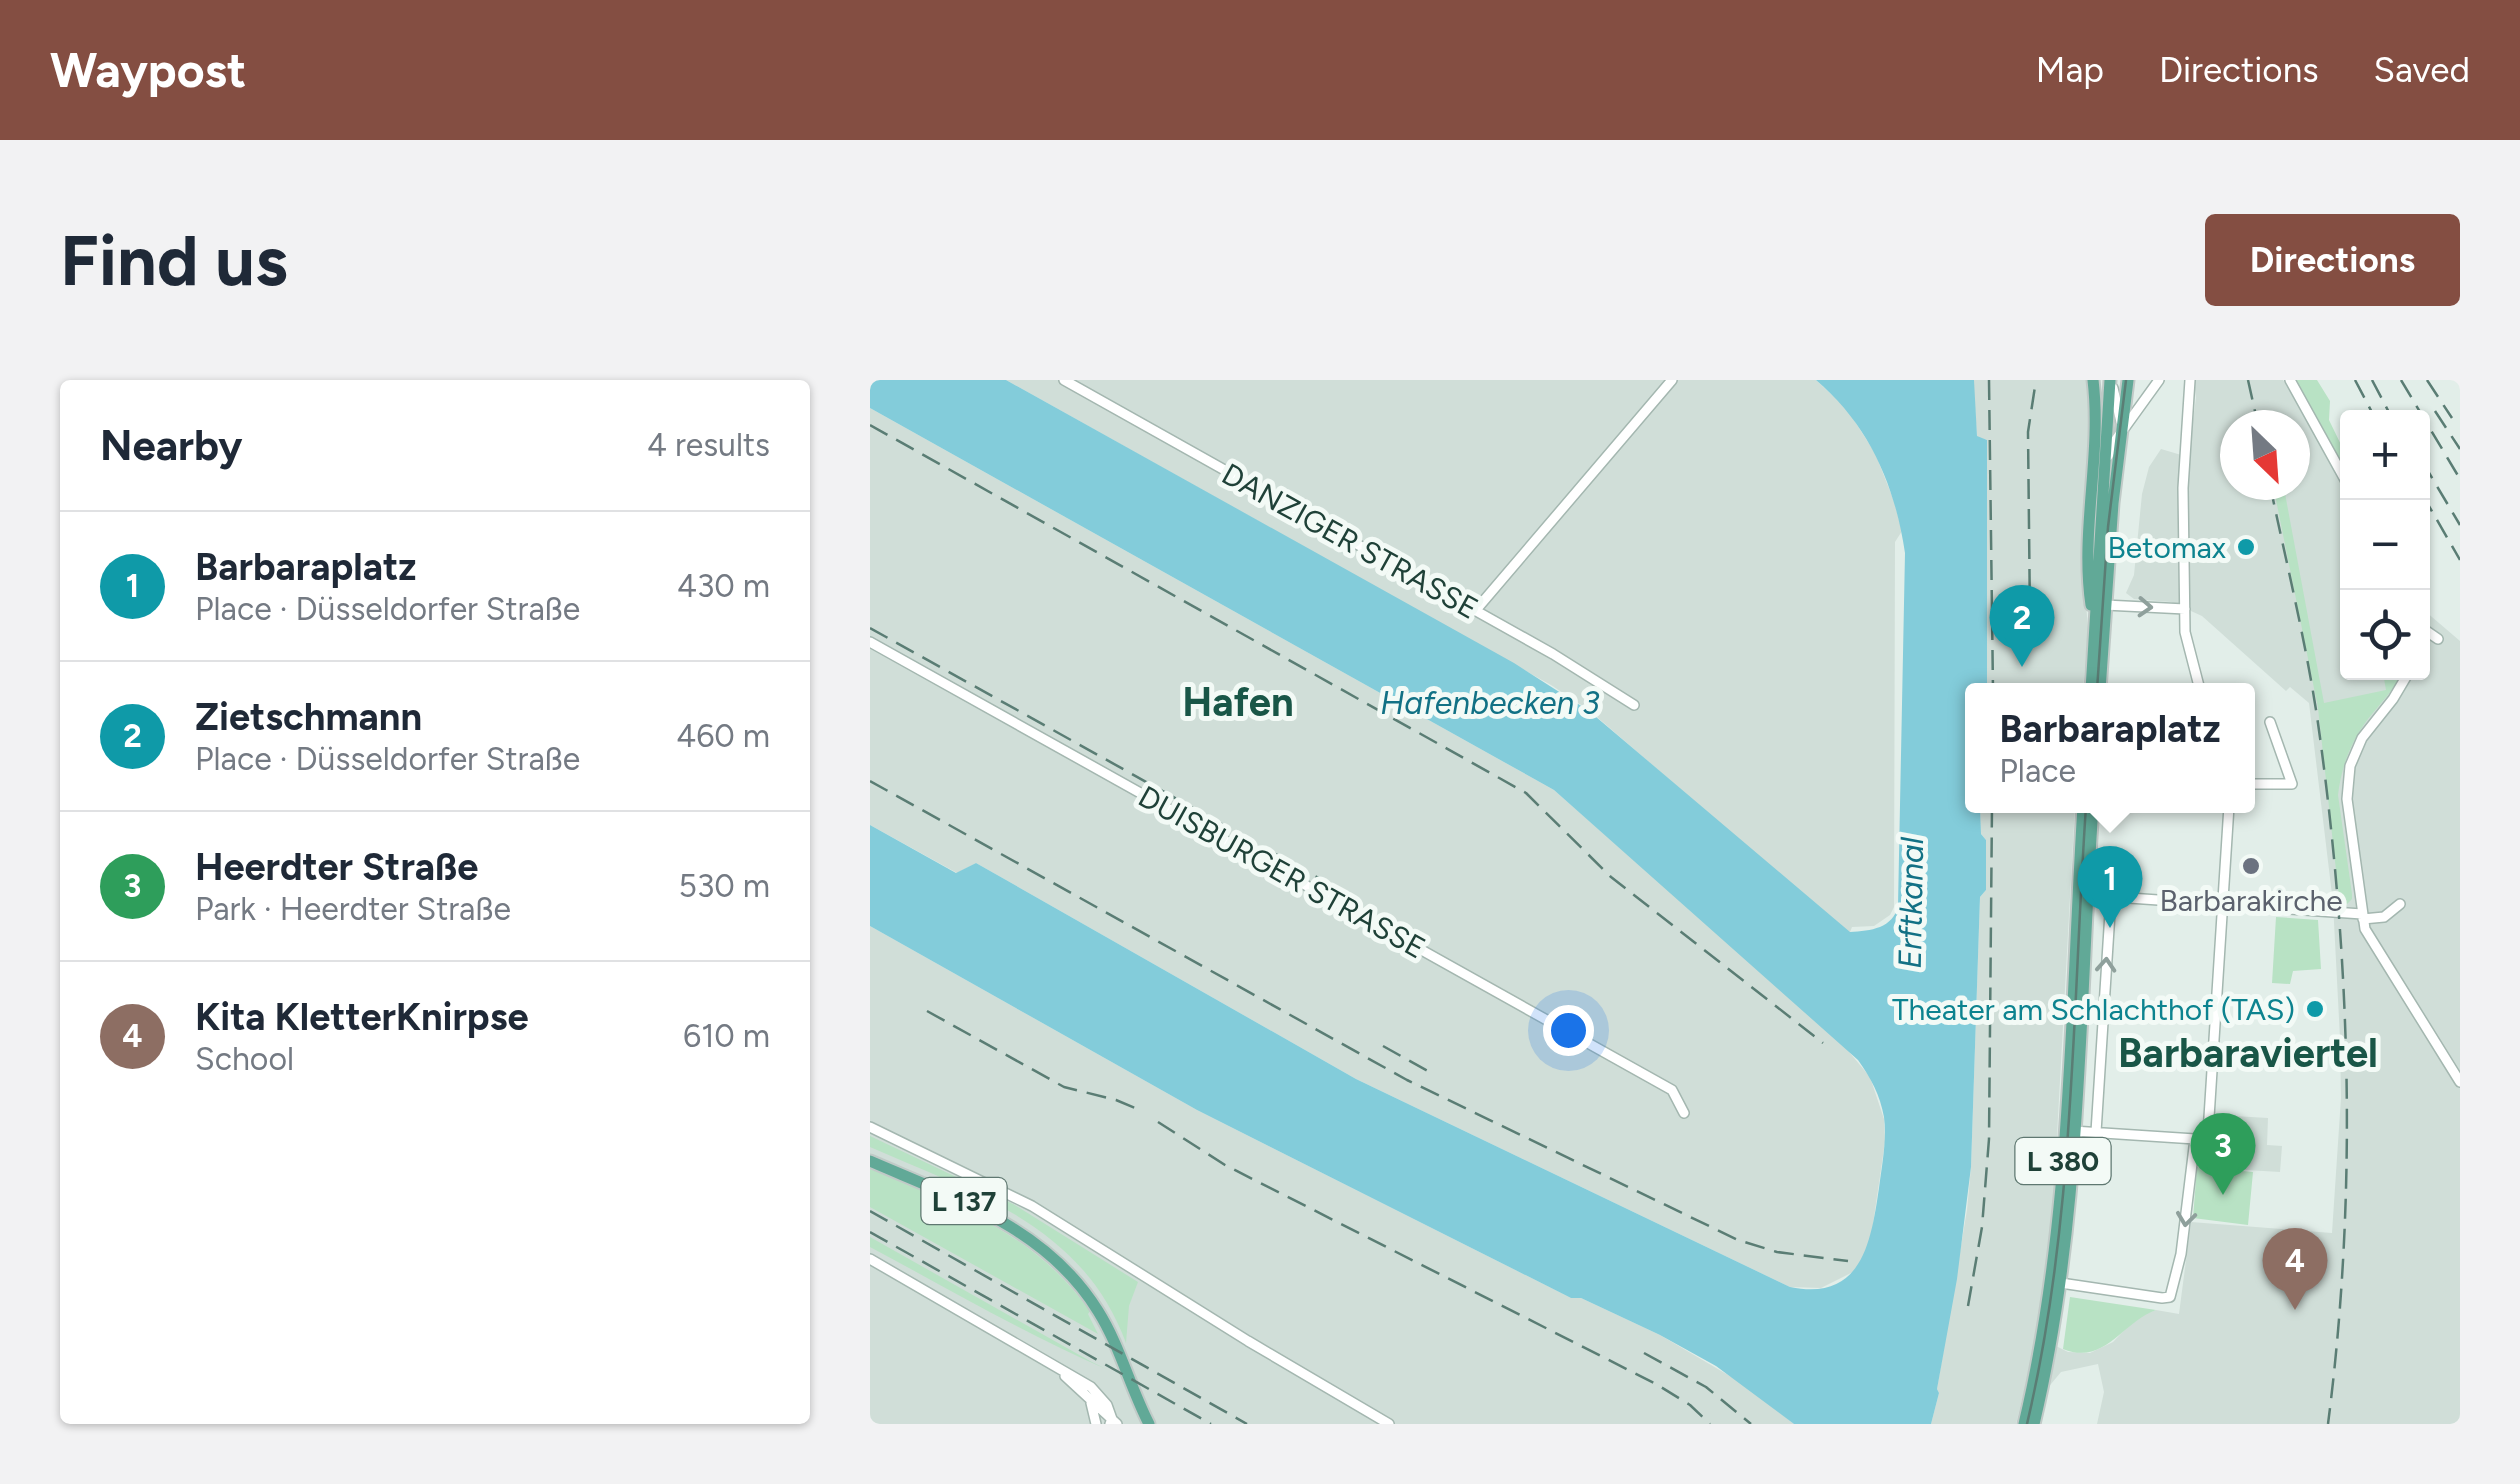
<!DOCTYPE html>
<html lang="en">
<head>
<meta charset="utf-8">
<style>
	body { margin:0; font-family:Figtree,sans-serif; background:#f2f2f3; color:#1f2937 }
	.controls { position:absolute; right:30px; top:30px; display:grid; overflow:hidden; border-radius:10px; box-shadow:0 2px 8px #0004 }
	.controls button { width:90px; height:90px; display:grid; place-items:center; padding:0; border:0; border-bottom:2px solid #e0e1e3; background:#fff; color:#1f2937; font:50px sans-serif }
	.compass { position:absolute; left:1350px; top:30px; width:90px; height:90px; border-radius:50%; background:#fff; box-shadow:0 2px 8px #0004; rotate:155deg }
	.you { position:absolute; left:698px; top:650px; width:35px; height:35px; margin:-25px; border:8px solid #fff; border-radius:50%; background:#1a73e8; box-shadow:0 0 0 15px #1a73e833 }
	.badge { display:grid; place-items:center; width:65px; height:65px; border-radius:50%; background:#844e42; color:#fff; font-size:32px; font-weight:700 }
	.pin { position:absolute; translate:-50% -82px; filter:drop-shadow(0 2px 5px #0008) }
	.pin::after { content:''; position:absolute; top:52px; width:35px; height:30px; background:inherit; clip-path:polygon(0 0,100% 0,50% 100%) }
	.popup { position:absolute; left:1095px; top:303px; width:290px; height:130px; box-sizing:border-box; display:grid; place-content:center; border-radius:10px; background:#fff; filter:drop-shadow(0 2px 8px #0005); font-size:32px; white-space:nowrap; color:#747a83 }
	.popup b { font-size:38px; color:#1f2937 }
	.popup::after { content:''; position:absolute; left:50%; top:100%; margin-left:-20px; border:20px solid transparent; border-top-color:#fff }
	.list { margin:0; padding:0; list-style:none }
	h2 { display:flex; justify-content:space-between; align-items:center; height:130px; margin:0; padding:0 40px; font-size:42px }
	h2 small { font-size:32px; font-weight:400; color:#747a83 }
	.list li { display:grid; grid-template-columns:65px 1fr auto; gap:30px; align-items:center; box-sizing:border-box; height:150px; padding:0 40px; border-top:2px solid #e0e1e3 }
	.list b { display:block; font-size:38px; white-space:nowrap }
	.list p { margin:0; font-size:32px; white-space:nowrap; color:#747a83 }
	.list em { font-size:32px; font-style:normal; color:#747a83 }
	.icon { flex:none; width:55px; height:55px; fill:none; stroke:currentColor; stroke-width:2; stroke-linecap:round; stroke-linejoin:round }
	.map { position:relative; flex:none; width:1590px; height:1044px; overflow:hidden; border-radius:10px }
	header { display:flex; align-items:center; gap:60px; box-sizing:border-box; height:140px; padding:0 50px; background:#844e42; color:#fff }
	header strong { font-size:48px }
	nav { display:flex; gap:55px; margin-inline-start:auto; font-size:35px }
	.intro { display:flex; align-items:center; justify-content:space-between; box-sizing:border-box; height:240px; padding:0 60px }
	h1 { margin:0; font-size:70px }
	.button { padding:25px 45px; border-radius:10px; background:#844e42; color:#fff; font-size:35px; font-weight:700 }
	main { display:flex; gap:60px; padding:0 60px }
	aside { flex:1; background:#fff; border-radius:10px; box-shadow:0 2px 8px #0004 }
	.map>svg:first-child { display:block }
	.built { fill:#d0ded8; fill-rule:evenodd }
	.green { fill:#b8e2c4 }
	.water { fill:#83ccda }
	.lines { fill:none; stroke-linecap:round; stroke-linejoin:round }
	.minor-casing { stroke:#a4b7b0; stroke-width:12 }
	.major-casing { stroke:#c0cac7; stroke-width:15 }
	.minor { stroke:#fff; stroke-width:9 }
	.major { stroke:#61a997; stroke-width:11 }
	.tram { stroke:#5a7d74; stroke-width:2.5 }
	.rail { stroke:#5a7d74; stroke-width:2.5; stroke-dasharray:20 10; stroke-linecap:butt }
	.oneway { stroke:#8fa09c }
	.culture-dot { fill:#0f9aa8; stroke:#f3faf6; stroke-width:4 }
	.worship-dot { fill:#6b7280; stroke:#f3faf6; stroke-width:4 }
	.labels { text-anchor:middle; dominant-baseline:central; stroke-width:10; stroke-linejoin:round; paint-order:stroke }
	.shield { fill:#f3faf6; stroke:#5f7871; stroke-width:2.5 }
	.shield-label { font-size:28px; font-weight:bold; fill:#1f4138 }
	.street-label { font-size:30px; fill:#1f4138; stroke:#f3faf6 }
	.culture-label { font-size:30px; fill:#0d838f; stroke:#f3faf6; text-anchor:end }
	.worship-label { font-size:30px; fill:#5b616d; stroke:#f3faf6 }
	.water-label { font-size:32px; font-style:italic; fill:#127185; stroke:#f3faf6 }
	.district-label { font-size:40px; font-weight:bold; fill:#195647; stroke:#f3faf6 }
</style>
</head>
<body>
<header>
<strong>Waypost</strong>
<nav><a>Map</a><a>Directions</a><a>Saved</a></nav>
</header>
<div class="intro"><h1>Find us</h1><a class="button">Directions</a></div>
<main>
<aside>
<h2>Nearby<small>4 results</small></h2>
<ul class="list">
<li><span class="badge" style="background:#0f9aa8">1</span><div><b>Barbaraplatz</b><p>Place · Düsseldorfer Straße</p></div><em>430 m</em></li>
<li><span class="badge" style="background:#0f9aa8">2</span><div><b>Zietschmann</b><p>Place · Düsseldorfer Straße</p></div><em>460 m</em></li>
<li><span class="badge" style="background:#2e9e5b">3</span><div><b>Heerdter Straße</b><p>Park · Heerdter Straße</p></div><em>530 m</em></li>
<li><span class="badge" style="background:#8d6e63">4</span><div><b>Kita KletterKnirpse</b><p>School</p></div><em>610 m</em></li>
</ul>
</aside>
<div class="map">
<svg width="1590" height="1044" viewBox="0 0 1590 1044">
	<rect width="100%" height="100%" fill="#e2eee9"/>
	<path class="built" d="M 136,0 L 946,0 L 977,29 L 1005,73 L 1024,121 L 1032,151 L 1025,162 L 1024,527 L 1020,535 L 1004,546 L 982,547 L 980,552 L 972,549 L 720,331 L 681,305 Z
		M 1103,0 L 1217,0 L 1220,50 L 1214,197 L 1218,249 L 1213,310 L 1117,310 L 1117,60 L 1107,57 Z
		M 1324,0 L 1413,0 L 1436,34 L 1477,114 L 1478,292 L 1552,292 L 1555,231 L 1590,261 L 1590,1044 L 1227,1044 L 1234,1012 L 1228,984 L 1191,992 L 1176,1010 L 1186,966 L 1198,972 L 1220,973 L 1243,962 L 1267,937 L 1286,930 L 1309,934 L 1321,842 L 1462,853 L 1471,718 L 1470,658 L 1463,523 L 1439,323 L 1420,307 L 1416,311 L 1332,236 L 1301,222 L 1264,219 L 1256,213 L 1264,195 L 1272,114 L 1279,87 L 1291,69 L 1318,77 L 1326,18 ZM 1365,45 L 1425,45 L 1425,105 L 1365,105 Z
		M 0,28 L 684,410 L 970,661 L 1000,697 L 1014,739 L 1015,762 L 1001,858 L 996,875 L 983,892 L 951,908 L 920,907 L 486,699 L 106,483 L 87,493 L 0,445 Z
		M 1110,426 L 1205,426 L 1182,847 L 1162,979 L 1146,1044 L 1061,1044 L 1069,1013 L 1067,1009 L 1097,830 L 1101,787 L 1110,517 L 1116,510 L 1116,460 L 1111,454 Z
		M 0,546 L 327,730 L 701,918 L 711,918 L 790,955 L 870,1002 L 924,1044 L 0,1044 Z
		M 1347,735 L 1398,738 L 1397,765 L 1412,766 L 1410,792 L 1343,788 Z"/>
	<path class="green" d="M 1426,0 L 1447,0 L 1460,21 L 1459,40 L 1477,77 L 1477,96 Z
		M 1403,105 L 1417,105 L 1414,108 L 1454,323 L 1516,310 L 1513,293 L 1532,293 C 1523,311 1510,324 1498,339 C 1481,361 1471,388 1468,415 L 1482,514 L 1482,519 L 1475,526 L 1470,526 L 1448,328 Z
		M 1406,537 L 1448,540 L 1451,589 L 1423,591 L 1420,604 L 1402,603 Z
		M 0,756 L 143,824 L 268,902 L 259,926 L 256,963 C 213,846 105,813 0,767 Z
		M 1327,787 L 1383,792 L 1378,845 L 1323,838 Z
		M 0,789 C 87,826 163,852 220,931 L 218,934 L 228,954 L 0,827 Z
		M 0,857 L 220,981 L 236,989 C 153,953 79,909 0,867 Z
		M 1200,917 L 1286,930 C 1252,942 1235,986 1193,969 Z"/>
	<path class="water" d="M 0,0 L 136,0 L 644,283 L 719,331 L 980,552 C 1001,551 1023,548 1028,526 L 1035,173 C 1025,105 999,45 946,0 L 1104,0 L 1107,56 L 1117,60 L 1117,310 L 1102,310 L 1102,426 L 1110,426 L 1111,454 L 1116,460 L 1116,510 L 1110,517 L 1101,787 L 1087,899 L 1067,1009 L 1069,1013 L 1061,1044 L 924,1044 L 846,986 L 790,955 L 711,918 L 701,918 L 327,730 L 0,546 L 0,445 L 86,493 L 106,483 L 486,699 L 920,907 C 992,922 1001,862 1009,808 C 1012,785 1017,760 1014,737 C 1010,715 1001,698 988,680 L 684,410 L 0,28 Z"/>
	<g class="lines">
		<g class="minor-casing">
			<path id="minor" d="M 194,0 L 683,274 L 764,325
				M 1320,0 L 1313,108 L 1315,252 L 1330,310
				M 1420,0 L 1478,105
				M 1243,8 L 1251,42
				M 1238,76 L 1245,61 L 1289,0
				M 1235,225 L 1315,229
				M 605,231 L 802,0
				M 1552,248 L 1568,259
				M 0,262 L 802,710 L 814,733
				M 1539,292 L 1523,319 L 1492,358 L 1480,386 L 1477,419 L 1495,549 L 1590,702
				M 1378,404 L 1422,404 L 1400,342
				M 1216,515 L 1492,534
				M 1493,539 L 1514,537 L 1530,524
				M 0,747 L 162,826 L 378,961 L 519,1044
				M 1203,751 L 1325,759 L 1338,753 L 1359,426
				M 1226,752 L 1241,517
				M 0,879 L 221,1007 L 237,1025 L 242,1039 L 240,1044
				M 1184,902 L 1292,918 L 1300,917 L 1311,874 L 1325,759
				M 195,996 L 247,1044
				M 221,1023 L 226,1044"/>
		</g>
		<g class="major-casing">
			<path id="major" d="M 1221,225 C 1210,151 1232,75 1223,0
				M 1221,310 L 1240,0
				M 1230,310 L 1243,123 L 1258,0
				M 0,781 C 85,818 177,848 228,931 C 250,966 260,1007 279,1044
				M 1154,1044 C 1202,842 1200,632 1213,426
				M 1164,1044 C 1212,842 1209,632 1223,426"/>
		</g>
		<use href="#minor" class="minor"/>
		<use href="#major" class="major"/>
		<path class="tram" d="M 1227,310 L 1238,147 L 1256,0
			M 1157,1044 C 1205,842 1202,632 1216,426"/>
		<path class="rail" d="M 1119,0 L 1123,310
			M 1378,0 L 1388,45
			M 1485,0 L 1505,38
			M 1502,0 L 1522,38
			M 1531,0 L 1590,99
			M 1557,0 L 1582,38
			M 1565,31 L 1590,69
			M 0,45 L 656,413 L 741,497 L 953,663
			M 1552,81 L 1590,145
			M 1400,105 C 1418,191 1440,278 1451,365 C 1481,590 1487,819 1458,1044
			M 1552,114 L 1590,180
			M 1160,239 L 1158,52 L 1166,0
			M 0,248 L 470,510
			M 0,401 L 537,700 L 868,860 L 907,872 L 978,881
			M 57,631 L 194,707 L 246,720 L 265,728
			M 513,666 L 565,695
			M 288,742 L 355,785 L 786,1004 L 820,1025 L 840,1044
			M 0,831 L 377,1044
			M 0,852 L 341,1044
			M 1098,926 L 1112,847 L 1119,759 L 1122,426
			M 774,973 L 836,1007 L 881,1044"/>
	</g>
	<defs><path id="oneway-chevron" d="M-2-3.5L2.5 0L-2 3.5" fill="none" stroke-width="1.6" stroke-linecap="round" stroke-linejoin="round" transform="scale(2.5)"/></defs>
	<g class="oneway">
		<use href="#oneway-chevron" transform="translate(1275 227) rotate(3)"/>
		<use href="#oneway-chevron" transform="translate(1236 585) rotate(-86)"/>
		<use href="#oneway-chevron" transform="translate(1316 839) rotate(97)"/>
	</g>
	<g class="culture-dot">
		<circle cx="1376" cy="167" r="10"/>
		<circle cx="1445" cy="629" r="10"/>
	</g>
	<circle class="worship-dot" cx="1381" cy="486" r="10"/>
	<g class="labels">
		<g class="shield">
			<rect x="1145.5" y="758" width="95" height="46" rx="8"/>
			<rect x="51.5" y="798" width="85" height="46" rx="8"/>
		</g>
		<g class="shield-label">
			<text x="1193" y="781">L 380</text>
			<text x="94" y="821">L 137</text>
		</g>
		<g class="street-label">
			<text transform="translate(480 161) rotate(29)">DANZIGER STRASSE</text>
			<text transform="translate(412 492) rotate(29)">DUISBURGER STRASSE</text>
		</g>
		<g class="culture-label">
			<text x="1356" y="167">Betomax</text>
			<text x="1425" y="629">Theater am Schlachthof (TAS)</text>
		</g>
		<g class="worship-label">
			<text x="1381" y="520">Barbarakirche</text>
		</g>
		<g class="water-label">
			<text x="620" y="323">Hafenbecken 3</text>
			<text transform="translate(1041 523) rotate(-89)">Erftkanal</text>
		</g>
		<g class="district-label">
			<text x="368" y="322">Hafen</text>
			<text x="1378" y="673">Barbaraviertel</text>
		</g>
	</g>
</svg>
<div class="controls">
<button>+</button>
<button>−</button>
<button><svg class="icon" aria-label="locate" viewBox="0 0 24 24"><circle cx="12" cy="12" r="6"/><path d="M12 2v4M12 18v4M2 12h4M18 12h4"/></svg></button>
</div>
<svg class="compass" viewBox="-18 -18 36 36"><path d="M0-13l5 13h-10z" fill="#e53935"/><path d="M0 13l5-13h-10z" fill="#747a83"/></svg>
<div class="you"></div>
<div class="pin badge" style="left:1240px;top:548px;background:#0f9aa8">1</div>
<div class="popup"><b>Barbaraplatz</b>Place</div>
<div class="pin badge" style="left:1152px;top:287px;background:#0f9aa8">2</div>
<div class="pin badge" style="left:1353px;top:815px;background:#2e9e5b">3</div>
<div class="pin badge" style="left:1425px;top:930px;background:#8d6e63">4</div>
</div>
</main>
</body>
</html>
